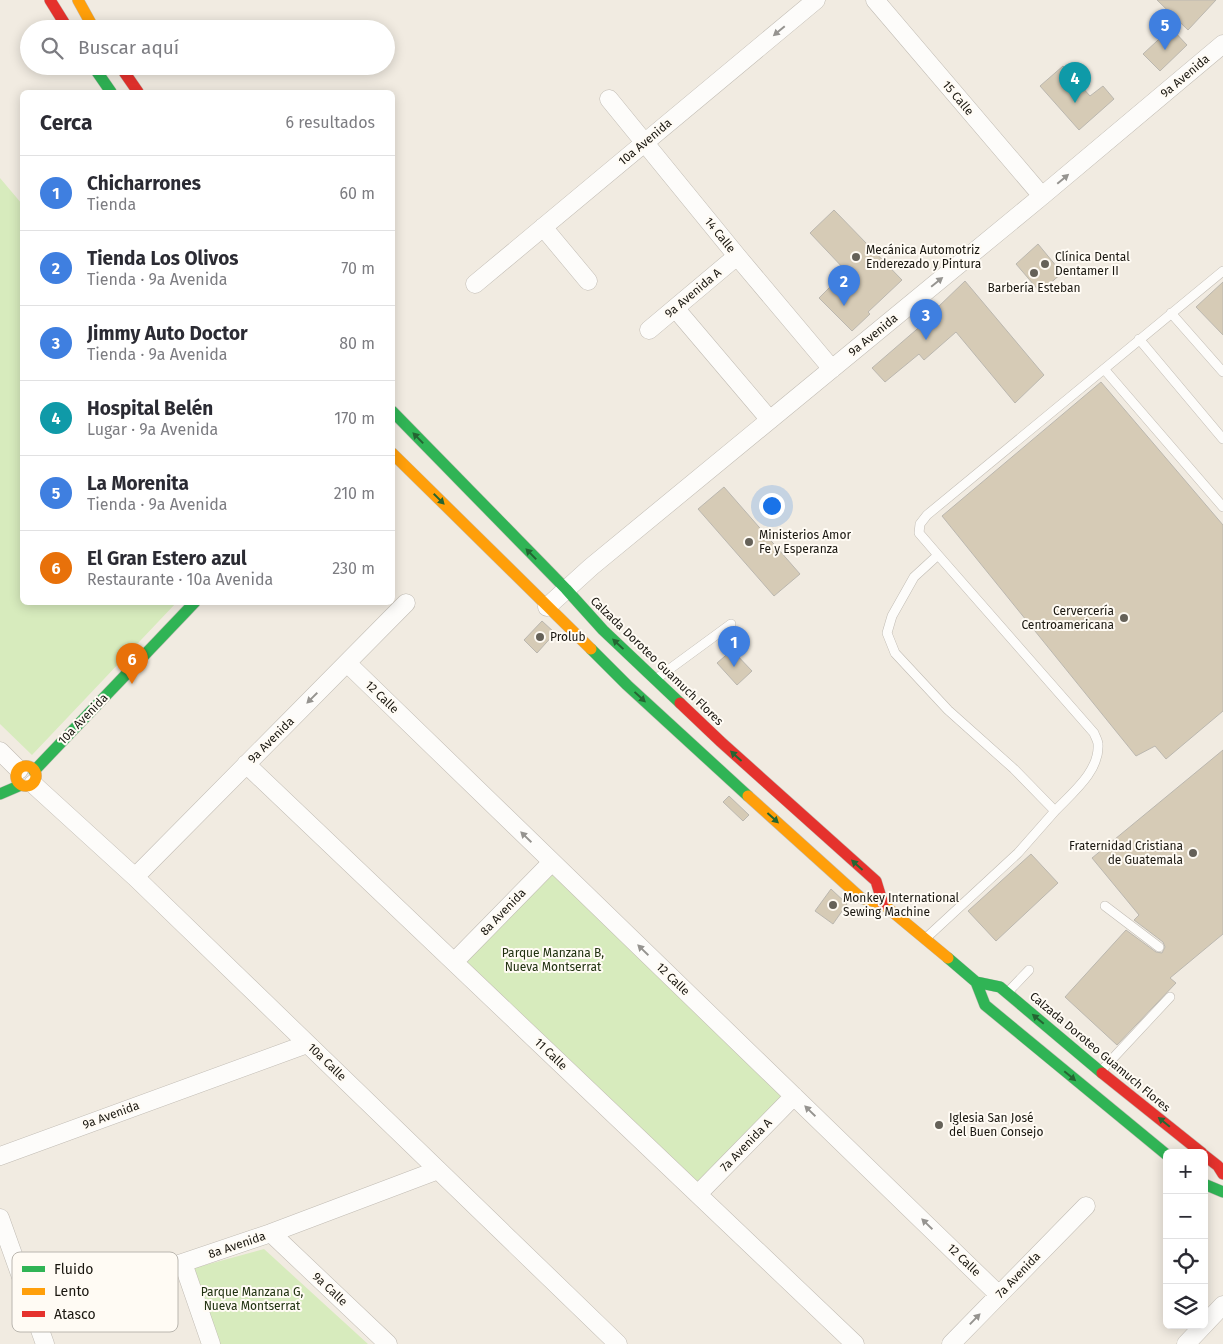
<!DOCTYPE html>
<html lang="es">
<head>
<meta charset="utf-8">
<style>
	body { margin:0; font-family:"Fira Sans",sans-serif; background:#f7f7f7; color:#2b2b33 }
	.controls { position:absolute; right:15px; bottom:15px; display:grid; overflow:hidden; border-radius:8px; box-shadow:0 2px 12px #0003 }
	.controls button { width:45px; height:45px; display:grid; place-items:center; padding:0; border:0; border-bottom:1px solid #e1e1e2; background:#fff; color:#2b2b33; font:25px sans-serif }
	.you { position:absolute; left:771px; top:505px; width:18px; height:18px; margin:-12px; border:4px solid #fff; border-radius:50%; background:#1a73e8; box-shadow:0 0 0 8px #1a73e833 }
	.badge { display:grid; place-items:center; width:32px; height:32px; border-radius:50%; background:#656158; color:#fff; font-size:16px; font-weight:700 }
	.pin { position:absolute; translate:-50% -41px; filter:drop-shadow(0 1px 2px #0008) }
	.pin::after { content:''; position:absolute; top:26px; width:18px; height:15px; background:inherit; clip-path:polygon(0 0,100% 0,50% 100%) }
	.list { margin:0; padding:0; list-style:none }
	h2 { display:flex; justify-content:space-between; align-items:center; height:65px; margin:0; padding:0 20px; font-size:21px }
	h2 small { font-size:16px; font-weight:400; color:#7c7c81 }
	.list li { display:grid; grid-template-columns:32px 1fr auto; gap:15px; align-items:center; box-sizing:border-box; height:75px; padding:0 20px; border-top:1px solid #e1e1e2 }
	.list b { display:block; font-size:19px; white-space:nowrap }
	.list p { margin:0; font-size:16px; white-space:nowrap; color:#7c7c81 }
	.list em { font-size:16px; font-style:normal; color:#7c7c81 }
	.icon { flex:none; width:28px; height:28px; fill:none; stroke:currentColor; stroke-width:2; stroke-linecap:round; stroke-linejoin:round }
	.map { position:relative; flex:none; width:1223px; height:1344px; overflow:hidden }
	.search { position:absolute; background:#fff; box-shadow:0 2px 12px #0003; left:20px; top:20px; width:375px; height:55px; display:flex; align-items:center; gap:12px; box-sizing:border-box; padding:0 18px; border-radius:28px; color:#7c7c81; font-size:19px }
	.panel { position:absolute; background:#fff; box-shadow:0 2px 12px #0003; left:20px; top:90px; width:375px; height:515px; border-radius:8px }
	.map>svg:first-child { display:block }
	.green { fill:#d7ebbd }
	.building { fill:#d6cbb6; stroke:#bbb7af }
	.lines { fill:none; stroke-linecap:round; stroke-linejoin:round }
	.lane-casing { stroke:#c0bbb3; stroke-width:10 }
	.street-casing { stroke:#c0bbb3; stroke-width:19 }
	.fast-casing { stroke:#c0bbb3; stroke-width:12 }
	.slow-casing { stroke:#c0bbb3; stroke-width:12 }
	.jam-casing { stroke:#c0bbb3; stroke-width:12 }
	.lane { stroke:#fdfcfa; stroke-width:9 }
	.street { stroke:#fdfcfa; stroke-width:18 }
	.fast { stroke:#30b455; stroke-width:11 }
	.slow { stroke:#ff9f0a; stroke-width:11 }
	.jam { stroke:#e5322d; stroke-width:11 }
	.oneway { fill:#969490 }
	.oneway2 { fill:#246532 }
	.poi-dot { fill:#656158; stroke:#fffbf4; stroke-width:2 }
	.labels { text-anchor:middle; dominant-baseline:central; stroke-width:4; stroke-linejoin:round; paint-order:stroke }
	.street-label { font-size:12px; fill:#19160f; stroke:#fffbf4 }
	.poi-label { font-size:12px; fill:#19160f; stroke:#fffbf4; text-anchor:start }
	.park-label { font-size:12px; fill:#203110; stroke:#fffbf4 }
	.key { fill:#fffbf4; stroke:#bab6af; stroke-width:1 }
	.key-label { font-size:14px; fill:#19160f }
</style>
</head>
<body>
<div class="map">
<svg width="1223" height="1344" viewBox="0 0 1223 1344">
	<rect width="100%" height="100%" fill="#f1ebe1"/>
	<path class="green" d="M 0,178 L 22,204 L 22,602 L 176,603 L 32,755 L 0,724 Z
		M 551,869 L 784,1096 L 697,1186 L 461,961 Z
		M 264,1249 L 368,1344 L 215,1344 L 187,1270 Z"/>
	<path class="building" d="M 1157,0 L 1216,0 L 1188,30 Z
		M 1171,28 L 1187,45 L 1160,71 L 1143,54 Z
		M 1063,66 L 1090,96 L 1103,86 L 1114,99 L 1079,130 L 1040,86 Z
		M 834,210 L 902,280 L 868,312 L 870,314 L 852,331 L 819,298 L 846,271 L 810,233 Z
		M 1038,244 L 1062,273 L 1040,292 L 1016,264 Z
		M 965,281 L 1044,375 L 1015,403 L 956,332 L 924,360 L 919,354 L 885,382 L 872,368 L 938,311 L 936,309 Z
		M 1223,282 L 1223,335 L 1196,307 Z
		M 1101,382 L 1223,525 L 1223,711 L 1166,759 L 1155,746 L 1136,756 L 942,516 Z
		M 724,487 L 800,574 L 774,596 L 698,509 Z
		M 542,621 L 555,633 L 537,653 L 524,640 Z
		M 732,650 L 752,671 L 737,685 L 717,663 Z
		M 1223,750 L 1223,934 L 1170,978 L 1176,983 L 1117,1045 L 1065,997 L 1126,930 L 1156,952 L 1162,953 L 1165,947 L 1163,942 L 1134,920 L 1139,915 L 1092,858 Z
		M 729,796 L 749,815 L 743,821 L 723,802 Z
		M 1031,854 L 1058,883 L 996,941 L 968,911 Z
		M 831,889 L 847,904 L 833,924 L 815,911 Z"/>
	<g class="lines">
		<g class="lane-casing">
			<path id="lane" d="M 1171,313 L 1223,372
				M 1139,339 L 1223,439
				M 1104,369 L 1223,507
				M 938,555 L 1094,733 C 1095,736 1098,741 1098,744 C 1100,771 1072,793 1055,811
				M 656,679 L 731,624
				M 1105,906 L 1159,947
				M 925,939 L 1018,853 L 1055,811 L 1014,769 L 948,710 L 895,653 L 887,633 L 892,616 L 914,577 L 938,555 L 919,533 L 920,524 L 927,515 L 1223,271
				M 1008,992 L 1029,970
				M 1101,1071 L 1170,997"/>
		</g>
		<g class="street-casing">
			<path id="street" d="M 875,0 L 1042,196
				M 609,99 L 737,256 L 832,369
				M 543,227 L 588,281
				M 475,284 L 816,0
				M 675,308 L 770,420
				M 649,330 L 737,256
				M 547,607 L 591,567 L 1042,196 L 1223,44
				M 347,663 L 999,1295
				M 0,751 L 19,770
				M 246,764 L 855,1344
				M 33,784 L 135,877 L 618,1344
				M 135,877 L 406,603
				M 454,962 L 552,862
				M 0,1156 L 307,1044
				M 698,1194 L 794,1096
				M 0,1218 L 45,1344
				M 271,1233 L 388,1344
				M 183,1263 L 211,1344
				M 34,1313 L 271,1233 L 438,1170
				M 1204,1325 L 1223,1305
				M 951,1344 L 1086,1206
				M 1186,1344 L 1204,1325"/>
		</g>
		<g class="fast-casing">
			<path id="fast" d="M 93,66 L 111,92
				M 392,411 L 566,589 L 603,630 L 680,703
				M 591,649 L 627,685 L 748,796
				M 34,771 L 195,602
				M 0,794 L 21,785
				M 948,958 L 976,982 L 1000,987 L 1102,1073
				M 976,982 L 985,1005 L 1167,1155
				M 1204,1184 L 1223,1192"/>
		</g>
		<g class="slow-casing">
			<path id="slow" d="M 78,0 L 94,29
				M 392,453 L 591,649
				M16 776a10 10 0 1 1 20 0a10 10 0 1 1-20 0Z
				M 748,796 L 861,898 L 883,904 L 948,958"/>
		</g>
		<g class="jam-casing">
			<path id="jam" d="M 50,0 L 68,29
				M 120,66 L 138,92
				M 680,703 L 721,742 L 876,881 L 883,904
				M 1102,1073 L 1202,1153
				M 1204,1155 L 1218,1166 L 1223,1174"/>
		</g>
		<use href="#lane" class="lane"/>
		<use href="#street" class="street"/>
		<use href="#fast" class="fast"/>
		<use href="#slow" class="slow"/>
		<use href="#jam" class="jam"/>
	</g>
	<defs><path id="oneway-solid" d="M-6-.8H1V-3.2L6.5 0L1 3.2V.8H-6Z" transform="scale(1.25)"/></defs>
	<g class="oneway">
		<use href="#oneway-solid" transform="translate(779 31) rotate(140)"/>
		<use href="#oneway-solid" transform="translate(1063 179) rotate(-40)"/>
		<use href="#oneway-solid" transform="translate(937 282) rotate(-39)"/>
		<use href="#oneway-solid" transform="translate(312 698) rotate(135)"/>
		<use href="#oneway-solid" transform="translate(526 837) rotate(-136)"/>
		<use href="#oneway-solid" transform="translate(643 950) rotate(-136)"/>
		<use href="#oneway-solid" transform="translate(810 1111) rotate(-136)"/>
		<use href="#oneway-solid" transform="translate(927 1224) rotate(-136)"/>
		<use href="#oneway-solid" transform="translate(975 1319) rotate(-46)"/>
	</g>
	<g class="oneway2">
		<use href="#oneway-solid" transform="translate(418 438) rotate(-134)"/>
		<use href="#oneway-solid" transform="translate(439 499) rotate(45)"/>
		<use href="#oneway-solid" transform="translate(531 554) rotate(-134)"/>
		<use href="#oneway-solid" transform="translate(618 644) rotate(-137)"/>
		<use href="#oneway-solid" transform="translate(640 697) rotate(43)"/>
		<use href="#oneway-solid" transform="translate(736 756) rotate(-138)"/>
		<use href="#oneway-solid" transform="translate(773 818) rotate(42)"/>
		<use href="#oneway-solid" transform="translate(857 865) rotate(-138)"/>
		<use href="#oneway-solid" transform="translate(1038 1019) rotate(-140)"/>
		<use href="#oneway-solid" transform="translate(1070 1076) rotate(40)"/>
		<use href="#oneway-solid" transform="translate(1164 1122) rotate(-141)"/>
	</g>
	<g class="poi-dot">
		<circle cx="856" cy="257" r="5"/>
		<circle cx="1045" cy="264" r="5"/>
		<circle cx="1034" cy="273" r="5"/>
		<circle cx="749" cy="542" r="5"/>
		<circle cx="1124" cy="618" r="5"/>
		<circle cx="540" cy="637" r="5"/>
		<circle cx="1193" cy="853" r="5"/>
		<circle cx="833" cy="905" r="5"/>
		<circle cx="939" cy="1125" r="5"/>
	</g>
	<g class="labels">
		<g class="street-label">
			<text transform="translate(1185 76) rotate(-40)">9a Avenida</text>
			<text transform="translate(958 98) rotate(50)">15 Calle</text>
			<text transform="translate(645 142) rotate(-40)">10a Avenida</text>
			<text transform="translate(720 235) rotate(51)">14 Calle</text>
			<text transform="translate(693 293) rotate(-40)">9a Avenida A</text>
			<text transform="translate(873 335) rotate(-39)">9a Avenida</text>
			<text transform="translate(657 661) rotate(44)">Calzada Doroteo Guamuch Flores</text>
			<text transform="translate(382 697) rotate(44)">12 Calle</text>
			<text transform="translate(83 719) rotate(-46)">10a Avenida</text>
			<text transform="translate(271 740) rotate(-45)">9a Avenida</text>
			<text transform="translate(503 912) rotate(-46)">8a Avenida</text>
			<text transform="translate(673 979) rotate(44)">12 Calle</text>
			<text transform="translate(1100 1052) rotate(40)">Calzada Doroteo Guamuch Flores</text>
			<text transform="translate(551 1054) rotate(44)">11 Calle</text>
			<text transform="translate(327 1062) rotate(44)">10a Calle</text>
			<text transform="translate(111 1115) rotate(-20)">9a Avenida</text>
			<text transform="translate(746 1145) rotate(-46)">7a Avenida A</text>
			<text transform="translate(237 1245) rotate(-19)">8a Avenida</text>
			<text transform="translate(964 1260) rotate(44)">12 Calle</text>
			<text transform="translate(1018 1275) rotate(-46)">7a Avenida</text>
			<text transform="translate(330 1289) rotate(43)">9a Calle</text>
		</g>
		<g class="poi-label">
			<text x="866" y="250">Mecánica Automotriz<tspan x="866" dy="14">Enderezado y Pintura</tspan></text>
			<text x="1055" y="257">Clínica Dental<tspan x="1055" dy="14">Dentamer II</tspan></text>
			<text x="1034" y="288" text-anchor="middle">Barbería Esteban</text>
			<text x="759" y="535">Ministerios Amor<tspan x="759" dy="14">Fe y Esperanza</tspan></text>
			<text x="1114" y="611" text-anchor="end">Cervercería<tspan x="1114" dy="14">Centroamericana</tspan></text>
			<text x="550" y="637">Prolub</text>
			<text x="1183" y="846" text-anchor="end">Fraternidad Cristiana<tspan x="1183" dy="14">de Guatemala</tspan></text>
			<text x="843" y="898">Monkey International<tspan x="843" dy="14">Sewing Machine</tspan></text>
			<text x="949" y="1118">Iglesia San José<tspan x="949" dy="14">del Buen Consejo</tspan></text>
		</g>
		<g class="park-label">
			<text x="553" y="953">Parque Manzana B,<tspan x="553" dy="14">Nueva Montserrat</tspan></text>
			<text x="252" y="1292">Parque Manzana G,<tspan x="252" dy="14">Nueva Montserrat</tspan></text>
		</g>
	</g>
	<rect x="12" y="1252" width="166" height="80" rx="8" class="key"/>
	<rect x="22" y="1266" width="23" height="6" fill="#30b455"/>
	<rect x="22" y="1288" width="23" height="7" fill="#ff9f0a"/>
	<rect x="22" y="1311" width="23" height="6" fill="#e5322d"/>
	<g class="key-label">
		<text x="54" y="1274">Fluido</text>
		<text x="54" y="1296">Lento</text>
		<text x="54" y="1319">Atasco</text>
	</g>
</svg>
<div class="controls">
<button>+</button>
<button>−</button>
<button><svg class="icon" aria-label="locate" viewBox="0 0 24 24"><circle cx="12" cy="12" r="6"/><path d="M12 2v4M12 18v4M2 12h4M18 12h4"/></svg></button>
<button><svg class="icon" aria-label="layers" viewBox="0 0 24 24"><path d="M12 4l9 5-9 5-9-5zM3 14l9 5 9-5"/></svg></button>
</div>
<div class="you"></div>
<div class="pin badge" style="left:734px;top:667px;background:#3f7fe0">1</div>
<div class="pin badge" style="left:844px;top:306px;background:#3f7fe0">2</div>
<div class="pin badge" style="left:926px;top:340px;background:#3f7fe0">3</div>
<div class="pin badge" style="left:1075px;top:103px;background:#0f9aa8">4</div>
<div class="pin badge" style="left:1165px;top:50px;background:#3f7fe0">5</div>
<div class="pin badge" style="left:132px;top:684px;background:#e8710a">6</div>
<div class="search"><svg class="icon" aria-label="search" viewBox="0 0 24 24"><circle cx="10" cy="10" r="6"/><path d="M15 15l6 6"/></svg>Buscar aquí</div>
<section class="panel">
<h2>Cerca<small>6 resultados</small></h2>
<ul class="list">
<li><span class="badge" style="background:#3f7fe0">1</span><div><b>Chicharrones</b><p>Tienda</p></div><em>60 m</em></li>
<li><span class="badge" style="background:#3f7fe0">2</span><div><b>Tienda Los Olivos</b><p>Tienda · 9a Avenida</p></div><em>70 m</em></li>
<li><span class="badge" style="background:#3f7fe0">3</span><div><b>Jimmy Auto Doctor</b><p>Tienda · 9a Avenida</p></div><em>80 m</em></li>
<li><span class="badge" style="background:#0f9aa8">4</span><div><b>Hospital Belén</b><p>Lugar · 9a Avenida</p></div><em>170 m</em></li>
<li><span class="badge" style="background:#3f7fe0">5</span><div><b>La Morenita</b><p>Tienda · 9a Avenida</p></div><em>210 m</em></li>
<li><span class="badge" style="background:#e8710a">6</span><div><b>El Gran Estero azul</b><p>Restaurante · 10a Avenida</p></div><em>230 m</em></li>
</ul>
</section>
</div>
</body>
</html>
